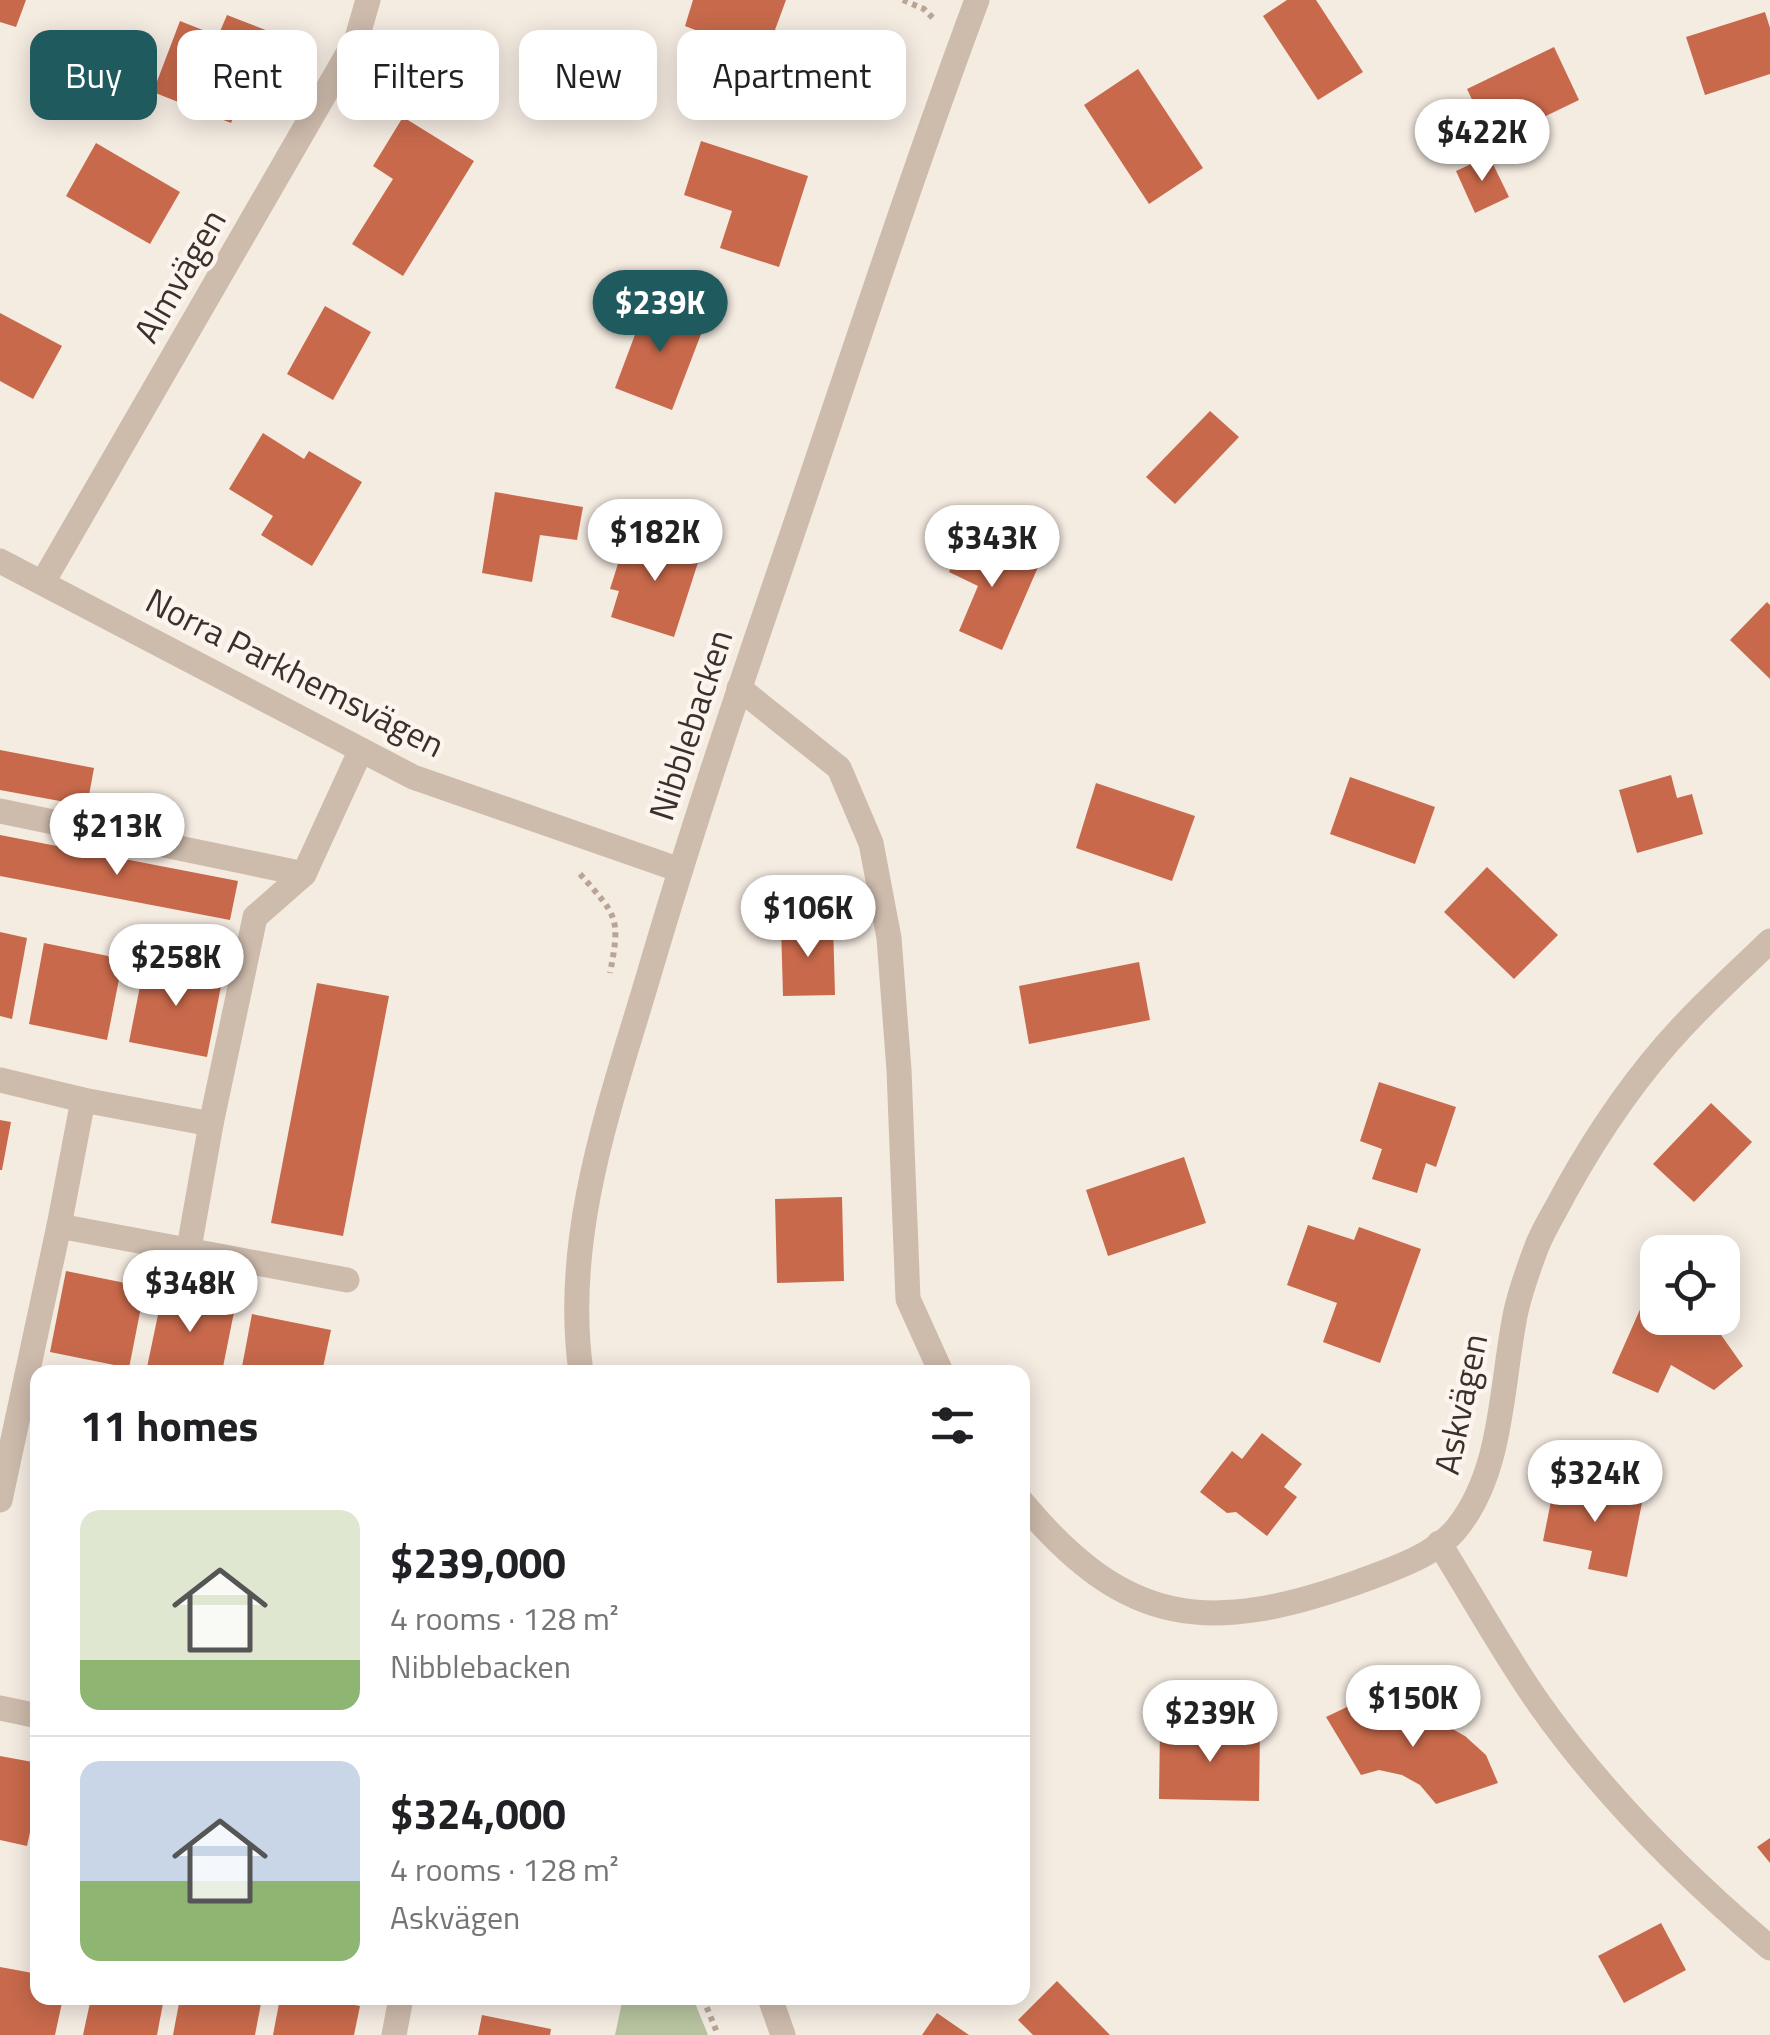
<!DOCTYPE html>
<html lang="en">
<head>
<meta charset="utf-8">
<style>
  body { margin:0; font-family:"Titillium Web",sans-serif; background:#f2f2f2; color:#202124; height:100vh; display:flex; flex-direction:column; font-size:38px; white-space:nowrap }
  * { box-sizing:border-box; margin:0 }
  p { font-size:32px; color:#757577 }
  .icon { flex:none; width:55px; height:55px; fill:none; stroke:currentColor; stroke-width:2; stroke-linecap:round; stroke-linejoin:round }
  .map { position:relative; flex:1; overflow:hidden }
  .details { position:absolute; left:30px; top:1365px; width:1000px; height:640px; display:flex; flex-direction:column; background:#fff; border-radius:20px; box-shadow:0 5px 25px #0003 }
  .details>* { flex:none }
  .hud { position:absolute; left:30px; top:30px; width:1000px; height:90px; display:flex; gap:20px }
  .controls { position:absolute; left:1640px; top:1235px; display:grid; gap:20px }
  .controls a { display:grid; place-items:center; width:100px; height:100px; border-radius:20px; background:#fff; box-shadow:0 5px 25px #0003; font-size:50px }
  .price { position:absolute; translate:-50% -85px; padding:0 22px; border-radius:35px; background:#fff; color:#222; font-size:32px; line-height:65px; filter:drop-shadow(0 2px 5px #0008) }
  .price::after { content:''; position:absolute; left:50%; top:60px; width:30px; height:22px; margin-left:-15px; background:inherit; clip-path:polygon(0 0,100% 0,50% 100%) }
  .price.selected { background:#1f5a5e; color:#fff }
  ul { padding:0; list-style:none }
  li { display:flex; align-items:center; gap:30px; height:250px; padding:0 50px }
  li+li { border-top:2px solid #e0e0e0 }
  li span { display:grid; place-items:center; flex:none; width:280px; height:200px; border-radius:20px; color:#555 }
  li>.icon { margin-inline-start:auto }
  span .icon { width:120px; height:120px; fill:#fffc; stroke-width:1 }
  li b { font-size:42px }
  h2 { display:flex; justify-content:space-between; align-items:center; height:120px; padding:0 50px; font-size:42px }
  .pill { padding:0 35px; border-radius:20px; background:#fff; box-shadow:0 5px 25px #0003; font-size:35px; line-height:90px }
  .pill.selected { background:#1f5a5e; color:#fff }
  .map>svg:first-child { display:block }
  .green { fill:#b8c4a0 }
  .building { fill:#c8694b }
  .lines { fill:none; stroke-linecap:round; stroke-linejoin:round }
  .path { stroke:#b9a596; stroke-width:6; stroke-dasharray:5 5; stroke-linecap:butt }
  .minor { stroke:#cdbbac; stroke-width:25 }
  .labels { text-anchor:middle; stroke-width:9; stroke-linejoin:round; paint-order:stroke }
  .street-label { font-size:35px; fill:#3b302b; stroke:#fbf5ee }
</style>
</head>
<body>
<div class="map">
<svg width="1770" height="2035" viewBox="0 0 1770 2035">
  <rect width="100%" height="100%" fill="#f4ebe1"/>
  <path class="green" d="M623,1998H693L708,2035H615Z"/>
  <g class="building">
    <path d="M0,0H26L16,27L0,22Z"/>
    <path d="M693,0H786L765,57L685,26Z"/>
    <path d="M1287,0H1316L1363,72L1318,100L1263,16Z"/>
    <path d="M1765,12L1770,28V74L1705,95L1686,37Z"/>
    <path d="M227,15L281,36L270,65L256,60L231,123L153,92L180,21L218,36Z"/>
    <path d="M1554,47L1579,100L1492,142L1467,89Z"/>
    <path d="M1138,69L1203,168L1149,204L1084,105Z"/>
    <path d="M403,117L474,161L403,276L352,244L393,179L373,166Z"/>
    <path d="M701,141L808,176L779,267L720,248L732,211L684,195Z"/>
    <path d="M96,143L180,192L150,244L66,196Z"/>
    <path d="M1489,156L1509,197L1475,213L1456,171Z"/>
    <path d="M648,300L706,321L672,410L615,388Z"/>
    <path d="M325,306L371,332L333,400L287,374Z"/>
    <path d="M0,313L62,346L33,399L0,381Z"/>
    <path d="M1210,411L1239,437L1175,504L1146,477Z"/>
    <path d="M263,433L304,459L309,451L362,482L312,566L261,535L273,516L229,489Z"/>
    <path d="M495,492L583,507L577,540L540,535L532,582L482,573Z"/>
    <path d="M647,532L702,550L674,637L611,617L619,591L610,589L623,548L640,554Z"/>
    <path d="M964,536L1038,567L1002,650L959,631L978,586L949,572Z"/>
    <path d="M1767,602L1770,605V679L1730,640Z"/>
    <path d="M0,750L94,768L87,806L0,790Z"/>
    <path d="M1671,775L1677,798L1692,794L1703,834L1637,853L1619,790Z"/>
    <path d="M1350,777L1435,807L1415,864L1330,834Z"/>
    <path d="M1096,783L1195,816L1172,881L1076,848Z"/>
    <path d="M0,835L238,881L230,920L0,876Z"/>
    <path d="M1487,867L1558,935L1514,979L1444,912Z"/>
    <path d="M833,923L835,995L783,996L781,925Z"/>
    <path d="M0,932L27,938L12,1019L0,1016Z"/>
    <path d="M44,943L123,959L107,1040L29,1024Z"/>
    <path d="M145,961L223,976L207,1057L129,1042Z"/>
    <path d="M1139,962L1150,1020L1029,1044L1019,986Z"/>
    <path d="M317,983L389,996L343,1236L271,1223Z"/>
    <path d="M1379,1082L1456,1107L1436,1167L1426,1163L1417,1193L1372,1179L1382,1149L1360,1141Z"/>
    <path d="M1711,1103L1752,1142L1694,1202L1653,1164Z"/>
    <path d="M0,1120L11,1122L2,1170H0Z"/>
    <path d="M1184,1157L1206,1223L1108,1256L1086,1190Z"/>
    <path d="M842,1197L844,1281L777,1283L775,1199Z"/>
    <path d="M1308,1225L1354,1240L1359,1227L1421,1249L1380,1363L1323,1342L1337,1303L1287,1285Z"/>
    <path d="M66,1271L145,1287L129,1368L50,1352Z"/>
    <path d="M163,1291L235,1307L222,1372H146Z"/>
    <path d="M1646,1296L1658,1301V1318H1699L1712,1322L1743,1366L1714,1390L1671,1365L1658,1393L1612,1373Z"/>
    <path d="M252,1314L331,1330L322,1372H241Z"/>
    <path d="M1262,1433L1302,1464L1284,1487L1297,1497L1267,1536L1236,1512L1227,1513L1200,1492L1232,1451L1242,1459Z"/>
    <path d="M1555,1481L1643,1498L1627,1577L1588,1569L1592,1551L1543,1541Z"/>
    <path d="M1349,1706L1386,1708L1429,1716L1465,1736L1486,1755L1498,1783L1436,1804L1420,1785L1402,1775L1379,1770L1361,1775L1326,1717Z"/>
    <path d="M1160,1729H1260L1259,1801L1159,1799Z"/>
    <path d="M0,1756L38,1763V1795L27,1846L0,1840Z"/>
    <path d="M1770,1838V1863L1757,1847Z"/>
    <path d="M1661,1923L1686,1970L1624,2003L1598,1956Z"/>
    <path d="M0,1967L38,1974V1998H63L55,2035H0Z"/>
    <path d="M1057,1981L1110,2035H1033L1018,2020Z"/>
    <path d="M91,1998H164L157,2035H83Z"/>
    <path d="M180,1998H262L255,2035H173Z"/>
    <path d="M280,1998H319L360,2006L354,2035H273Z"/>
    <path d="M937,2013L969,2035H922Z"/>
    <path d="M482,2015L551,2029L550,2035H478Z"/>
  </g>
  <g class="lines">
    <g class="path">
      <path d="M903,0L924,9L936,21"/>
      <path d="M580,874C617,916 621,917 610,973"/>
      <path d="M703,1998L718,2035"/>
    </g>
    <g class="minor">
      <path d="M0,561L413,777L680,870"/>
      <path d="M43,582L357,38L368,0"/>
      <path d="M739,688L839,768L871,843L889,938L899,1070L908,1299L941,1372"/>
      <path d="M0,811L304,874"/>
      <path d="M0,1080L83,1100L211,1124"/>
      <path d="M59,1226L83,1100"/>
      <path d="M189,1248L211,1124L255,917L304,874L360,752"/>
      <path d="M581,1372C562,1238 609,1108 647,981C685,851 728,721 772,593C840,395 904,196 977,0"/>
      <path d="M0,1500L59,1226L347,1280"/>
      <path d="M1022,1502C1126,1627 1209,1635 1358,1582C1390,1570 1435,1556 1457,1528C1504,1470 1501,1382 1516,1311C1521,1290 1529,1267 1537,1246C1544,1228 1556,1210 1565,1192C1597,1134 1637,1075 1683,1026C1711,996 1741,969 1770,941"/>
      <path d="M1439,1543C1473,1597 1504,1654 1540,1705C1605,1797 1685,1876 1770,1948"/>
      <path d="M0,1708L38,1716"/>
      <path d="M770,1998L783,2035"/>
      <path d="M394,2035L401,1998"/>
    </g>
  </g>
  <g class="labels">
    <g class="street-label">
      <text transform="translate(180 276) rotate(-60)" y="12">Almvägen</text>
      <text transform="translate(295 673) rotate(27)" y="12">Norra Parkhemsvägen</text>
      <text transform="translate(691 725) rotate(-72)" y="12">Nibblebacken</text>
      <text transform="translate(1461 1404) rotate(-78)" y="12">Askvägen</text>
    </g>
  </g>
</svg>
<div class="controls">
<a><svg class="icon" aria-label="locate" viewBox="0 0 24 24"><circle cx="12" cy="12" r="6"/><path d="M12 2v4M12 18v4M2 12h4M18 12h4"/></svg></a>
</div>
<b class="price" style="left:1482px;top:184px">$422K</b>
<b class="price selected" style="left:660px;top:355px">$239K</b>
<b class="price" style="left:655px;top:584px">$182K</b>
<b class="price" style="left:992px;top:590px">$343K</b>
<b class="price" style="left:117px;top:878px">$213K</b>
<b class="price" style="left:808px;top:960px">$106K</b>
<b class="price" style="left:176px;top:1009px">$258K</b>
<b class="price" style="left:190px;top:1335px">$348K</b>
<b class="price" style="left:1595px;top:1525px">$324K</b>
<b class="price" style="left:1413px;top:1750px">$150K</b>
<b class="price" style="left:1210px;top:1765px">$239K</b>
<div class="hud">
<a class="pill selected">Buy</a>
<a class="pill">Rent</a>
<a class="pill">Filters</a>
<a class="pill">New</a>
<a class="pill">Apartment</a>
</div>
<section class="details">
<h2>11 homes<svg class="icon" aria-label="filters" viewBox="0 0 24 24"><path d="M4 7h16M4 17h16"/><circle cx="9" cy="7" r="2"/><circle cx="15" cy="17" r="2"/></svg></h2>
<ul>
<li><span style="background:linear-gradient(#dfe7d0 75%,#8fb573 0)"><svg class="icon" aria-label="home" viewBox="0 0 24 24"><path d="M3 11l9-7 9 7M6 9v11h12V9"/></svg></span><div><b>$239,000</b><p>4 rooms · 128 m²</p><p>Nibblebacken</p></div></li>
<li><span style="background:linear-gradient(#c9d6e8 60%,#8fb573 0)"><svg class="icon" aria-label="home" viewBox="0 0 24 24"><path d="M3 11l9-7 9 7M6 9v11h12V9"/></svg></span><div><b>$324,000</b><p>4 rooms · 128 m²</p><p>Askvägen</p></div></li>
</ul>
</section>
</div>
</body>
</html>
